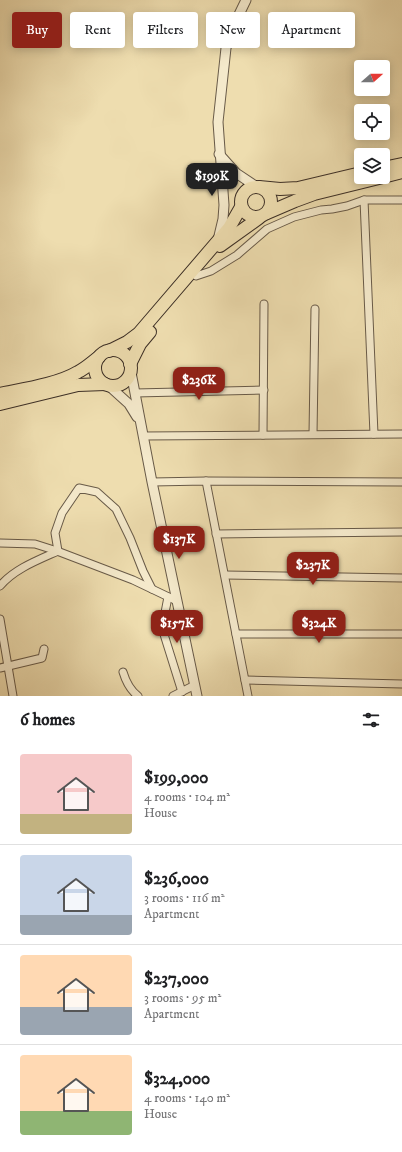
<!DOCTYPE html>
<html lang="en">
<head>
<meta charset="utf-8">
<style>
  body { margin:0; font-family:"IM FELL DW Pica",serif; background:#f6f6f6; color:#202124; height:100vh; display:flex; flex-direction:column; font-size:15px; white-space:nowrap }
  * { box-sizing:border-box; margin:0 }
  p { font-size:13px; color:#757577 }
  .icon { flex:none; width:22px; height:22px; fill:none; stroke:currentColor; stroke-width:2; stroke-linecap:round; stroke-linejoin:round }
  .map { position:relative; height:696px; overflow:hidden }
  .sheet { display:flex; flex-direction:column; background:#fff; flex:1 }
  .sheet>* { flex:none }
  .top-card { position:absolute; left:12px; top:12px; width:378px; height:36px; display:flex; gap:8px }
  .needle { width:26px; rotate:69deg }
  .buttons { position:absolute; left:354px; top:60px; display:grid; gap:8px }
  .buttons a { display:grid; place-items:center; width:36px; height:36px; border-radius:4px; background:#fff; box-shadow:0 2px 10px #0003; font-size:20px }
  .price { position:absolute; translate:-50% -34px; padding:0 9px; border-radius:8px; background:#8f2418; color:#fff; font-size:13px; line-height:26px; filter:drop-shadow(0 1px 2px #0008) }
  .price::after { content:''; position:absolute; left:50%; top:24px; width:12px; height:9px; margin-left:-6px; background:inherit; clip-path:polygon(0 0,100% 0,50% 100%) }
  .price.on { background:#222; color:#fff }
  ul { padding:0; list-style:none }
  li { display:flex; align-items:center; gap:12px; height:100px; padding:0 20px }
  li+li { border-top:1px solid #e0e0e0 }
  li span { display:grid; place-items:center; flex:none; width:112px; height:80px; border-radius:4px; color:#555 }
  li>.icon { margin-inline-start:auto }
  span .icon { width:48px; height:48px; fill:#fffc; stroke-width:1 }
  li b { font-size:17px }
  h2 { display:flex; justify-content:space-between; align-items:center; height:48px; padding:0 20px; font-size:17px }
  .pill { padding:0 14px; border-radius:4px; background:#fff; box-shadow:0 2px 10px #0003; font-size:14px; line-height:36px }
  .pill.on { background:#8f2418; color:#fff }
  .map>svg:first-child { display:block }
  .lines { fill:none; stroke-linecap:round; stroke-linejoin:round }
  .minor-casing { stroke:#685a48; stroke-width:9 }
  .tertiary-casing { stroke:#685a48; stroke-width:11 }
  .trunk-casing { stroke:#3c2f26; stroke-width:14 }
  .minor { stroke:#f4e9cb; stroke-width:7 }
  .tertiary { stroke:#f4e9cb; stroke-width:9 }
  .trunk { stroke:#eeddaf; stroke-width:12 }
</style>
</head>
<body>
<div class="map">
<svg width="402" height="696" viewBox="0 0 402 696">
  <rect width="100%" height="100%" fill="#eeddaf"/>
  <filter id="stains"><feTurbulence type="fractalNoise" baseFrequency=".005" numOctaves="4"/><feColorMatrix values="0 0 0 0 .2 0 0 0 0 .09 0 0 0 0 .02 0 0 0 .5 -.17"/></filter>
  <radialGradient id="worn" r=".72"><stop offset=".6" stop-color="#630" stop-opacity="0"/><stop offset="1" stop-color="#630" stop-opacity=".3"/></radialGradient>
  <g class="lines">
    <g class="minor-casing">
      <g id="minor">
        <path d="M364,200L374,434"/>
        <path d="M196,276L211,271L237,255L267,229L294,217L321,210L332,209L347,206L364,200H402"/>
        <path d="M135,393L264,390"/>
        <path d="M313,434L315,309"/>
        <path d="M263,435L264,304"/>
        <path d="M143,436L402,434"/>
        <path d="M206,481L248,696"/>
        <path d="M152,482L206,481L402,482"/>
        <path d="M216,534L402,532"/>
        <path d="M0,543L35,544L57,551L133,580L177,601"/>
        <path d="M225,575L402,578"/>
        <path d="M0,586C14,569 38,560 58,551L55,533L62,513L79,488L97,492L116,509L130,538L143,571L152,589"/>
        <path d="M168,597L162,628L182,692"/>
        <path d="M0,619L13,696"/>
        <path d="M236,634H402"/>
        <path d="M0,668L42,658L44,649"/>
        <path d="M123,672C126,682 130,690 138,696"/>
        <path d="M245,680L402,684"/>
        <path d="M173,696L195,685"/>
      </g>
    </g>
    <g class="tertiary-casing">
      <g id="tertiary">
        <path d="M219,154L236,173L257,187"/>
        <path d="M218,240L223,219L224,205L218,122L226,48L232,29L246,0"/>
        <path d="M130,367L152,482L197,696"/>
        <path d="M108,385L129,404L137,417"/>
      </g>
    </g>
    <g class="trunk-casing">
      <g id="trunk">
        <path d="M383,168L402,164"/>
        <path d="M383,177L402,172"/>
        <circle cx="256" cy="202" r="15"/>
        <path d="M259,187L280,189L298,188L361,173"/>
        <path d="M267,213L295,201L314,194L383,177"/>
        <path d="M220,246L259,218"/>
        <circle cx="113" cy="368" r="18"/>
        <path d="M109,351L127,342L139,333L229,228L241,207"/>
        <path d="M130,364L140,344L150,332"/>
        <path d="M0,394C24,389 58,384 78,372C86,368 92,362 99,357"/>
        <path d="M0,404L78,385L105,384"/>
      </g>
    </g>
    <use href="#minor" class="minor"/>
    <use href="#tertiary" class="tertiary"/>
    <use href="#trunk" class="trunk"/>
  </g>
  <rect width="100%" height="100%" filter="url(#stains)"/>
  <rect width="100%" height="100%" fill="url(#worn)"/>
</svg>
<div class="buttons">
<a><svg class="needle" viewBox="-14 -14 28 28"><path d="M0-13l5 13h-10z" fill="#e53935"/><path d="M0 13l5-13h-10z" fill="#757577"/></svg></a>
<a><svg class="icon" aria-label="locate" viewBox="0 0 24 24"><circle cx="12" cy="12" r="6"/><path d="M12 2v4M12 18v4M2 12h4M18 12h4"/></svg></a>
<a><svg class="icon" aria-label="layers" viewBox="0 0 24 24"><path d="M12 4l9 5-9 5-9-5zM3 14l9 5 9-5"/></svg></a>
</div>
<b class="price on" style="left:212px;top:197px">$199K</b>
<b class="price" style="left:199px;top:401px">$236K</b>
<b class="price" style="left:179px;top:560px">$137K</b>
<b class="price" style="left:313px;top:586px">$237K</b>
<b class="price" style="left:177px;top:644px">$157K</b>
<b class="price" style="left:319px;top:644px">$324K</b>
<div class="top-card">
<a class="pill on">Buy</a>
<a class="pill">Rent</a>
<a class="pill">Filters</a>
<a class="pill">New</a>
<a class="pill">Apartment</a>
</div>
</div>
<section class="sheet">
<h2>6 homes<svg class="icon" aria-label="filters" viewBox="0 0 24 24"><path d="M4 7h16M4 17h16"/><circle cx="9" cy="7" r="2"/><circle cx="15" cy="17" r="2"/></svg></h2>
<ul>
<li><span style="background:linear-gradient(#f6c9c9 75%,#c2b280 0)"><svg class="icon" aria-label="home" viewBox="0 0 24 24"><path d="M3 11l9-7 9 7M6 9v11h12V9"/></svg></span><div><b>$199,000</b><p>4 rooms · 104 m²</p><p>House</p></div></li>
<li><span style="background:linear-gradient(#c9d6e8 75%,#9aa5b1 0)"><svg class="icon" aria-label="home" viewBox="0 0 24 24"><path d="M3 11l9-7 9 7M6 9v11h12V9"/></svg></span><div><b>$236,000</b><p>3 rooms · 116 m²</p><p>Apartment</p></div></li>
<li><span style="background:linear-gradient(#ffd9b3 65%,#9aa5b1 0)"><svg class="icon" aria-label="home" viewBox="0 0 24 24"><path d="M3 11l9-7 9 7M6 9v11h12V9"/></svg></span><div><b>$237,000</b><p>3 rooms · 95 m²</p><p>Apartment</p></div></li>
<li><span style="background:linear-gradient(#ffd9b3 70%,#8fb573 0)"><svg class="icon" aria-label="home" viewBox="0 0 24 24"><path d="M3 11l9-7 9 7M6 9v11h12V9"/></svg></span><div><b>$324,000</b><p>4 rooms · 140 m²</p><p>House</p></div></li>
</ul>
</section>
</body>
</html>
